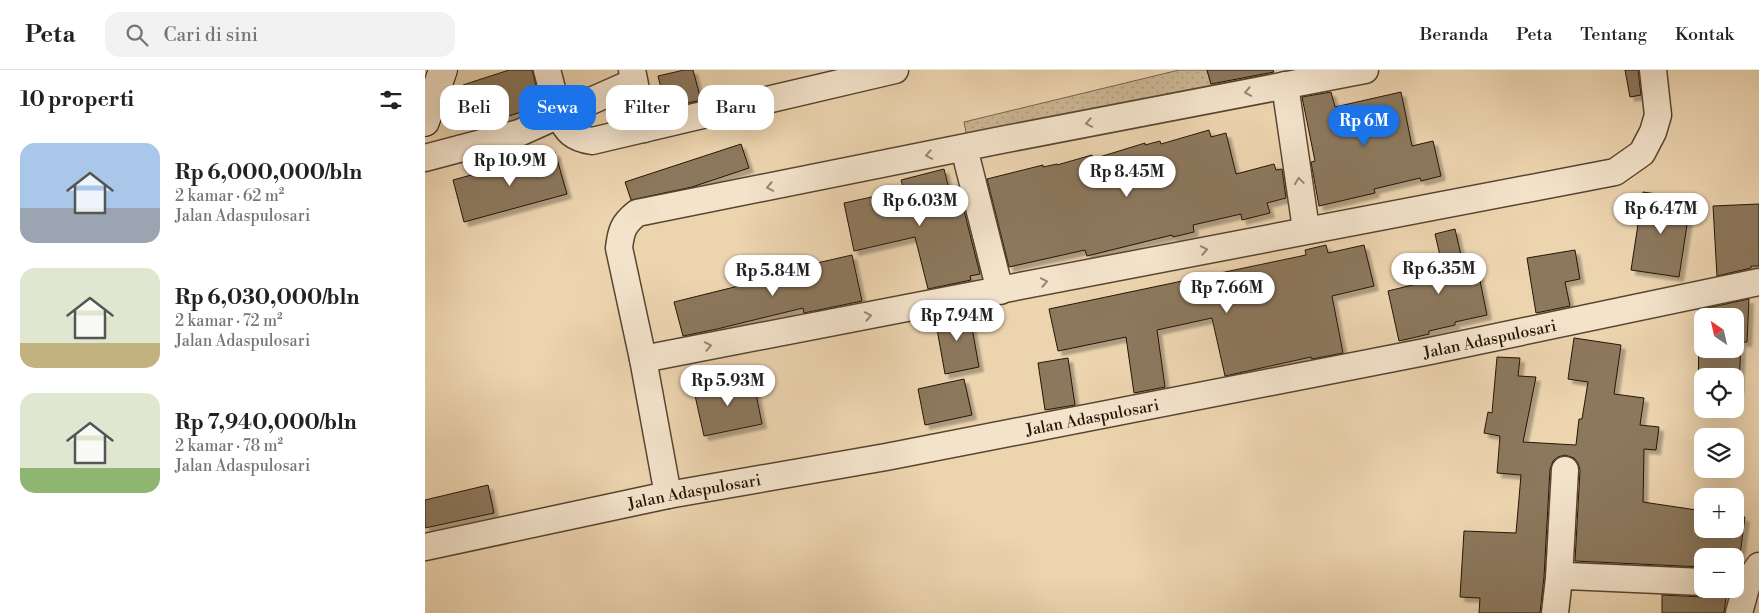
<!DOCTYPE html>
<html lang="id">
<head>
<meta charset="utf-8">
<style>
  body { margin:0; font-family:"Libre Bodoni",serif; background:#f2f2f2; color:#222; height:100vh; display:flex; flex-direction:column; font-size:19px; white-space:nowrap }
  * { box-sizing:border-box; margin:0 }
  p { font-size:16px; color:#767676 }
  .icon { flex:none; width:28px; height:28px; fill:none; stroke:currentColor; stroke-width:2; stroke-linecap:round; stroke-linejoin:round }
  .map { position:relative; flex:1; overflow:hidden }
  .panel { display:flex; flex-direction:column; background:#fff; width:425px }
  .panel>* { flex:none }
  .banner { position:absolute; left:15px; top:15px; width:475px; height:45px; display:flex; gap:10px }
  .needle { width:32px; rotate:326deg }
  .fabs { position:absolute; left:1269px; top:238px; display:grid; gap:10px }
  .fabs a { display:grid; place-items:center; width:50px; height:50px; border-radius:10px; background:#fff; box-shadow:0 5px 20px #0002; font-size:25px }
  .price { position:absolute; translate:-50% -42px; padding:0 11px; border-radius:18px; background:#fff; color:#222; font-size:16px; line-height:32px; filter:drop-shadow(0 1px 2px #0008) }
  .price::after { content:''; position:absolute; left:50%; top:30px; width:15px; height:11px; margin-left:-8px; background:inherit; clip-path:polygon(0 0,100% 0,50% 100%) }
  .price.selected { background:#1a73e8; color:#fff }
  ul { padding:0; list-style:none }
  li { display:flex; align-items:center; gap:15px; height:125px; padding:0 20px }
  li span { display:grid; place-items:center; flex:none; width:140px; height:100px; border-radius:15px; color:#555 }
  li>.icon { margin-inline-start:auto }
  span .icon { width:60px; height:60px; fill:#fffc; stroke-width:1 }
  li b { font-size:21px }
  h2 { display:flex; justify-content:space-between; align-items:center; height:60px; padding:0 20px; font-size:21px }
  .tag { padding:0 18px; border-radius:15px; background:#fff; box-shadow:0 5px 20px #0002; font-size:18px; line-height:45px }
  .tag.selected { background:#1a73e8; color:#fff }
  header { display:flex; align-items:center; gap:30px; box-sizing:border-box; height:70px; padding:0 25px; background:#fff; border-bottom:1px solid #e0e0e0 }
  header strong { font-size:24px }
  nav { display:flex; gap:28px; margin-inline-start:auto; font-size:18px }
  .search { width:350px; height:45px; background:#f2f2f2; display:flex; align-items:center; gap:12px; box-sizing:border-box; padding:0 18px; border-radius:15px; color:#767676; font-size:19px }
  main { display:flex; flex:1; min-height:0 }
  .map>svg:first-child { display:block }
  .park { fill:url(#park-dots); stroke:#78644c }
  .building { fill:#8c785d; stroke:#251505; fill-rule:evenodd; filter:url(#shadow) }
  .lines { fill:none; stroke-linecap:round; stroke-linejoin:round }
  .minor-casing { stroke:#574530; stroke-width:29 }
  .secondary-casing { stroke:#251505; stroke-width:30 }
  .minor { stroke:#f3e3cb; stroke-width:26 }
  .secondary { stroke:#f3e3cb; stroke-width:28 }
  .oneway { stroke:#968672 }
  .labels { text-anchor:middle; stroke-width:5; stroke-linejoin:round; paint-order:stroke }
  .street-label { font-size:16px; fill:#251505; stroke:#f3e3cb }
</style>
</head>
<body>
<header>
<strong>Peta</strong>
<div class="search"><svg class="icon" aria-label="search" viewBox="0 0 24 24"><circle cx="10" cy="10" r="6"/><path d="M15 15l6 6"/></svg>Cari di sini</div>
<nav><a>Beranda</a><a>Peta</a><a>Tentang</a><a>Kontak</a></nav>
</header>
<main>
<section class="panel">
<h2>10 properti<svg class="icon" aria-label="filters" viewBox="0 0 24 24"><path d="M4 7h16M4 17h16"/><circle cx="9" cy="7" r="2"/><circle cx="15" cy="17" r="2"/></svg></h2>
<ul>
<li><span style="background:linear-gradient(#a9c7e8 65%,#9aa5b1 0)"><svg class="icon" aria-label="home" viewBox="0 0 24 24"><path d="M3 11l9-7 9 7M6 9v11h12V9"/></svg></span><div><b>Rp 6,000,000/bln</b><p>2 kamar · 62 m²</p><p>Jalan Adaspulosari</p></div></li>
<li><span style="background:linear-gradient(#dfe7d0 75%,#c2b280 0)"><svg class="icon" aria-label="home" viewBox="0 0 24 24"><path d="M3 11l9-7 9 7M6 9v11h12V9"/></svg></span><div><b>Rp 6,030,000/bln</b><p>2 kamar · 72 m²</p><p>Jalan Adaspulosari</p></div></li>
<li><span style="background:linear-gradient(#dfe7d0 75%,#8fb573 0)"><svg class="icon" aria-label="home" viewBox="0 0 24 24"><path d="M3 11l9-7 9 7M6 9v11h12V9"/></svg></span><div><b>Rp 7,940,000/bln</b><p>2 kamar · 78 m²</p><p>Jalan Adaspulosari</p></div></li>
</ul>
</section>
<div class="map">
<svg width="1334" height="543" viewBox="0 0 1334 543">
  <defs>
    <pattern id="park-dots" width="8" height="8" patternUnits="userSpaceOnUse" patternTransform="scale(1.25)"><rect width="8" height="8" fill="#cab492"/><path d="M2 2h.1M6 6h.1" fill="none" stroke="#ad9a7c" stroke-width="1.8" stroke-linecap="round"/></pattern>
    <filter id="shadow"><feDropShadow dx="4.5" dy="4.5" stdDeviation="1" flood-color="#0004"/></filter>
  </defs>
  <rect width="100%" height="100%" fill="#ecd4af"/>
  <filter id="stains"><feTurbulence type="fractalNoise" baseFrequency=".004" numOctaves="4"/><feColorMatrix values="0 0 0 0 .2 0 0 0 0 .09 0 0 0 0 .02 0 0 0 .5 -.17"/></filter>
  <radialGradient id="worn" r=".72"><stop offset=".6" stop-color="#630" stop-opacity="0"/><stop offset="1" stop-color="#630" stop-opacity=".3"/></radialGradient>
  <path class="park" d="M754,0H782L788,22L543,72L539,52Z"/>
  <g class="building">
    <path d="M84,0H107L116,36L51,56L38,15Z"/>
    <path d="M259,0H268L276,30L241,38L233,6Z"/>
    <path d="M782,0H848L849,2L786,14Z"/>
    <path d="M1200,0H1213L1216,25L1205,27Z"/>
    <path d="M906,22L910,37L976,22L987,76L1008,71L1016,106L996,111L995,108L949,119L950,123L894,136L886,92L890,91L877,27Z"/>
    <path d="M784,60L786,67L801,63L811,104L849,94L851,100L857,99L861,128L842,133L845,143L817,150L816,144L768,155L769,162L748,167L747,165L662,186L660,180L584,197L562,109L618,95V97L632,94V95L667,85L668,89L720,73V75L735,71L736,74Z"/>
    <path d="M316,74L324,98L267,117L206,130L200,112Z"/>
    <path d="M130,82L142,124L39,152L28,110Z"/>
    <path d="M519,99L524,119L533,117L555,204L545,206L546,210L503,219L490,167L429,181L419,133L479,120L476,110Z"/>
    <path d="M1218,122L1266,129L1254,207L1206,200Z"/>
    <path d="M1334,134V196H1326V198L1292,206L1288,136Z"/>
    <path d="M1030,159L1039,198L1052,196L1062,245L1030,252V255L1004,261V264L974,271L963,221L1020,207L1010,164Z"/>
    <path d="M901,175L903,183L939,175L949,216L907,226L918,283L887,289L886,287L800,306L787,248L732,260L740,317L709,323L701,267L633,281L624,239L881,185L880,180Z"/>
    <path d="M1150,180L1155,209L1140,212L1145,236L1111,243L1102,188Z"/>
    <path d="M427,185L437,231L379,243L378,238L292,259L258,266L249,232L370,202V198Z"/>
    <path d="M1324,229L1322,272H1316L1314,319H1310V306H1278V318H1273L1274,271L1271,270L1273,240ZM1278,246H1310V279H1278Z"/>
    <path d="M544,241L554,297L520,304L510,248Z"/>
    <path d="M1149,268L1196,275L1189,324L1219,328L1215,355L1234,357L1231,380L1219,379L1218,432L1278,441V459H1310V446L1320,447L1313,500L1310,505V486H1278V497L1150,491L1155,400L1153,393L1149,388L1140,385L1133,387L1128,391L1125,399L1119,507L1115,543H1054L1055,528L1035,527L1039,461L1091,463L1096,405L1072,403L1075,366L1059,363L1063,342L1067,343L1072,287L1095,288L1093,306L1111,307L1098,372L1151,375L1154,349H1157L1163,312L1143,309Z"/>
    <path d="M643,288L650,335L620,340L613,293Z"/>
    <path d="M328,308L337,354L279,366L269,321Z"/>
    <path d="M539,309L547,345L500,355L493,319Z"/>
    <path d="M63,415L69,443L0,458V430Z"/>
    <path d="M1291,519H1302L1299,543H1237V525L1278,527L1285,525Z"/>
  </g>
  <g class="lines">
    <g class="minor-casing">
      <g id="minor">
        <path d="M207,0L219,59"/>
        <path d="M209,12L134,45C142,62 148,68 167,71L470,0"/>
        <path d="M860,15L881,159"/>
        <path d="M539,78L575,221"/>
        <path d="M0,88L94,63L134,45L122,0"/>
        <path d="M218,289C542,227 866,162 1190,102L1217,83L1228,62L1233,45L1228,0"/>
        <path d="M243,425L218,289L194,178C196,161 198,154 212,143L576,70L940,0"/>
        <path id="s1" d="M0,477L243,425L461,387L1005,281L1334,212"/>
        <path d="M1134,508L1140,400"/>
        <path d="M1130,543L1134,508L1142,506L1278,512"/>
        <path d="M1314,543L1322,514L1334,496"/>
      </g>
    </g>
    <g class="secondary-casing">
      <path id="secondary" d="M0,52L18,0"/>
    </g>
    <use href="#minor" class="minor"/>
    <use href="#secondary" class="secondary"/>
  </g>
  <defs><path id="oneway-chevron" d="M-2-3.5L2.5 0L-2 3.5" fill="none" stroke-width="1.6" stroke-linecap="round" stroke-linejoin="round" transform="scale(1.25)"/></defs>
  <g class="oneway">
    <use href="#oneway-chevron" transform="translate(823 22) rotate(169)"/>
    <use href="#oneway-chevron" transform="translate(664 53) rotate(169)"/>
    <use href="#oneway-chevron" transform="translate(504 85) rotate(169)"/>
    <use href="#oneway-chevron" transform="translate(874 111) rotate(-98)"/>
    <use href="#oneway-chevron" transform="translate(345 117) rotate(169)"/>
    <use href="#oneway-chevron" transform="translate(779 180) rotate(-11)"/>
    <use href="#oneway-chevron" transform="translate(619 212) rotate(-11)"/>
    <use href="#oneway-chevron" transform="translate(443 246) rotate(-11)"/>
    <use href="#oneway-chevron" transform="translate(283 276) rotate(-11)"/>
  </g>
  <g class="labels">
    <g class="street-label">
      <text dy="6" stroke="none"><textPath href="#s1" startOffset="1085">Jalan Adaspulosari</textPath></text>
      <text dy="6" stroke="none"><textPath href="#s1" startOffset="680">Jalan Adaspulosari</textPath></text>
      <text dy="6" stroke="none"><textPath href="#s1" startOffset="275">Jalan Adaspulosari</textPath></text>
    </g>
  </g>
  <rect width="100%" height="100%" filter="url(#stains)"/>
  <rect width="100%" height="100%" fill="url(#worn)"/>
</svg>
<div class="fabs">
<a><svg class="needle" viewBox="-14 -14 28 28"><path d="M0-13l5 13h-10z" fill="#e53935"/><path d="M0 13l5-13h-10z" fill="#767676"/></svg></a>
<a><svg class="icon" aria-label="locate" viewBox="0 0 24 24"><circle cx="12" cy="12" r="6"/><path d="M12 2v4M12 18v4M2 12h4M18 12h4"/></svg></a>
<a><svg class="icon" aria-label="layers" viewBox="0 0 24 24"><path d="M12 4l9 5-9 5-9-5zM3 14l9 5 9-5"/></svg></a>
<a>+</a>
<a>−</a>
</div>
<b class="price selected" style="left:939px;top:77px">Rp 6M</b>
<b class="price" style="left:85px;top:117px">Rp 10.9M</b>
<b class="price" style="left:702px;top:128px">Rp 8.45M</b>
<b class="price" style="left:495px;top:157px">Rp 6.03M</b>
<b class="price" style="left:1236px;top:165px">Rp 6.47M</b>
<b class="price" style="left:1014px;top:225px">Rp 6.35M</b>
<b class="price" style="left:348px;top:227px">Rp 5.84M</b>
<b class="price" style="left:802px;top:244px">Rp 7.66M</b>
<b class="price" style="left:532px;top:272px">Rp 7.94M</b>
<b class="price" style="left:303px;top:337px">Rp 5.93M</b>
<div class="banner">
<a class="tag">Beli</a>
<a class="tag selected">Sewa</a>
<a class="tag">Filter</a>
<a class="tag">Baru</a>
</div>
</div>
</main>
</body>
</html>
